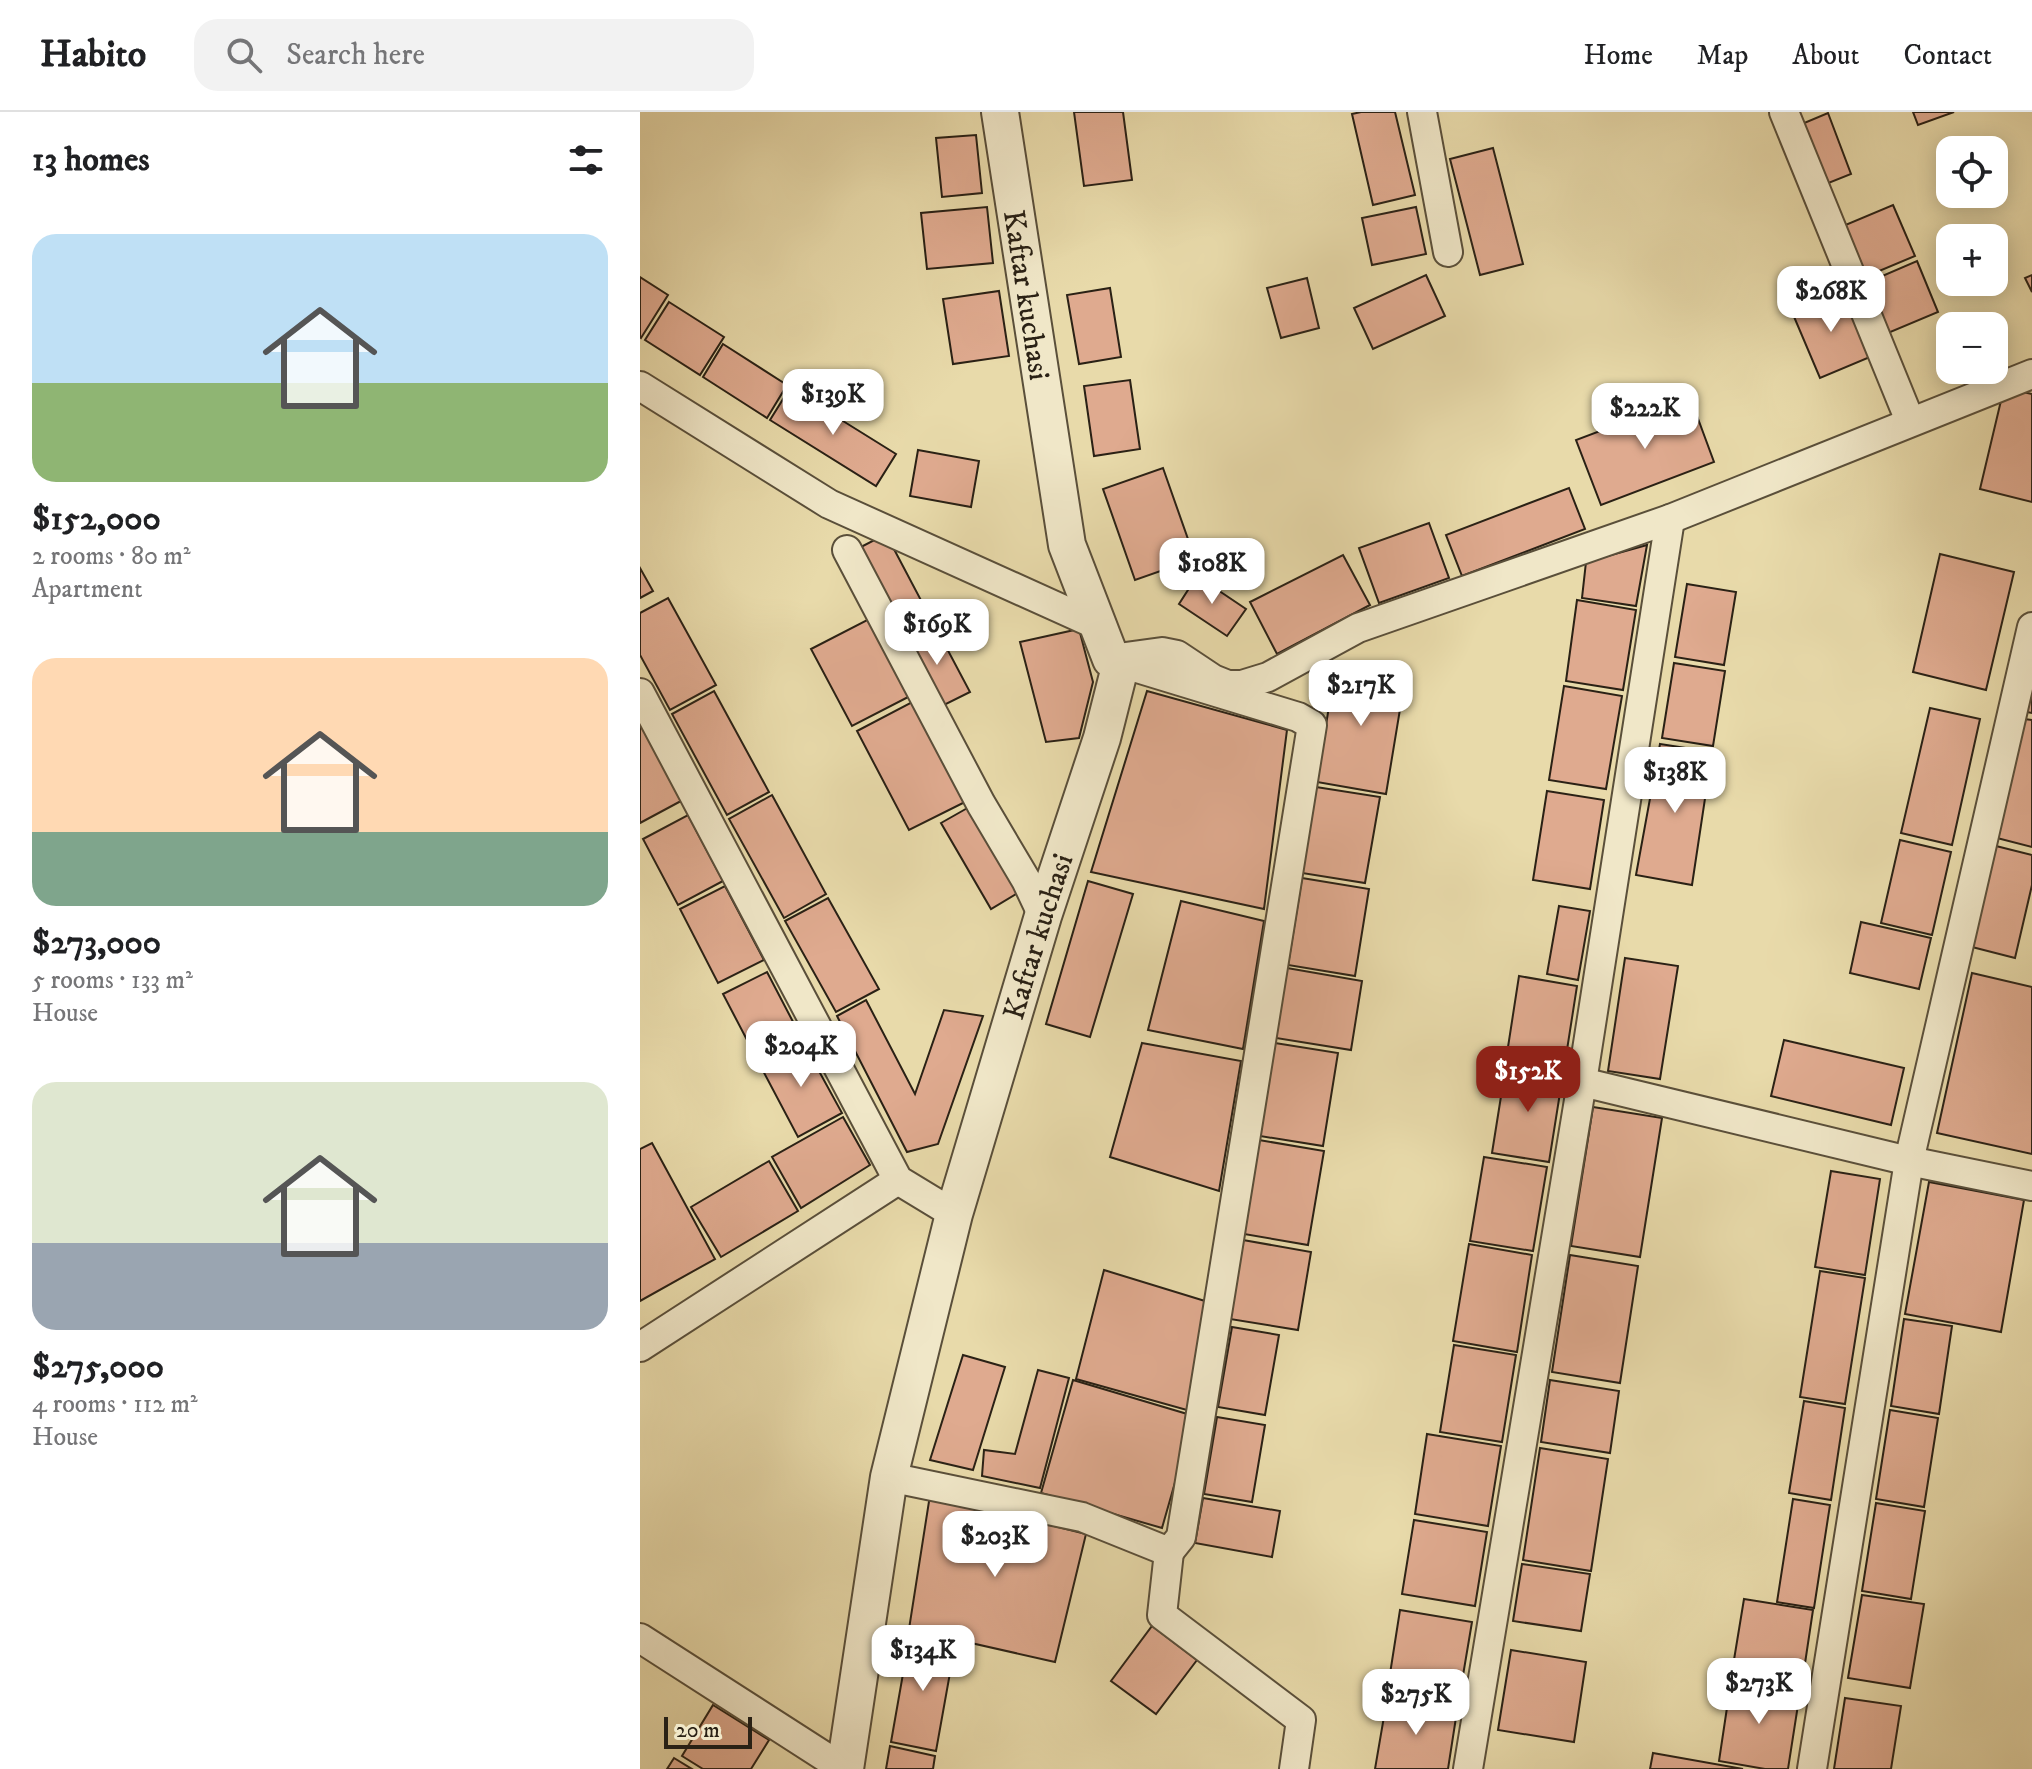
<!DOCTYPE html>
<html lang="en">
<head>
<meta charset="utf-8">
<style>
  body { margin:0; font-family:"IM FELL DW Pica",serif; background:#f2f2f2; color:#202124; height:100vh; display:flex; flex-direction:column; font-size:30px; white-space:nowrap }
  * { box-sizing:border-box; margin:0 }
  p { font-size:26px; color:#757577 }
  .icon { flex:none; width:44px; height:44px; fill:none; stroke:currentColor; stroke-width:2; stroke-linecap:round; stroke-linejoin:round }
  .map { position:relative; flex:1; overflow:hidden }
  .panel { display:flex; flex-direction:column; background:#fff; width:640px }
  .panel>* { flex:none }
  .tools { position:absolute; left:1296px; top:24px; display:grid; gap:16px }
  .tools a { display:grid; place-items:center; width:72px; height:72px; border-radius:16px; background:#fff; box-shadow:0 4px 20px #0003; font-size:40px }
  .scale { position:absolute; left:24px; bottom:20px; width:88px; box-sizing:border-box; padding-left:8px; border:4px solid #2a2115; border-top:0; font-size:22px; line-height:28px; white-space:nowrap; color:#2a2115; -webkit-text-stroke:6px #f0e7c8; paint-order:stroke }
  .price { position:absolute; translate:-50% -68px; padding:0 18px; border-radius:16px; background:#fff; color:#222; font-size:26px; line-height:52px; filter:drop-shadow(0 2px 4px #0008) }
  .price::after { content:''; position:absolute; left:50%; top:48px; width:24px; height:18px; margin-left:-12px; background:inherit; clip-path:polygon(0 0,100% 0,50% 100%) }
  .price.on { background:#8f2418; color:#fff }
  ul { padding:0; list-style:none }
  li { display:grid; align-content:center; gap:16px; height:424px; padding:0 32px }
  li span { display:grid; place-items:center; height:248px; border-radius:24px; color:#555 }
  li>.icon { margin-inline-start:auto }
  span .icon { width:144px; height:144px; fill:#fffc; stroke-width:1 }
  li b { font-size:34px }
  h2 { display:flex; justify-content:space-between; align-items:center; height:96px; padding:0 32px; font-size:34px }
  header { display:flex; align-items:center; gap:48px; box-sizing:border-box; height:112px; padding:0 40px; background:#fff; border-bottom:2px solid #e0e0e0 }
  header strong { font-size:38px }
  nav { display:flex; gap:44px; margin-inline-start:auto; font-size:28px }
  .search { width:560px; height:72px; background:#f2f2f2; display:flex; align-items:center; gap:20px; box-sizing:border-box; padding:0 28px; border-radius:24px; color:#757577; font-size:30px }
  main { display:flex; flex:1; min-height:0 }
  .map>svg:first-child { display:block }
  .building { fill:#dfaa8f; stroke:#2a2115; stroke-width:2 }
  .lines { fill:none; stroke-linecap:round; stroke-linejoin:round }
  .minor-casing { stroke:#5a4f3a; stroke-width:32 }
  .tertiary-casing { stroke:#5a4f3a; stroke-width:40 }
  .minor { stroke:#f0e7c8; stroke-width:28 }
  .tertiary { stroke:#f0e7c8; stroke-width:36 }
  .labels { text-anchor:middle; stroke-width:8; stroke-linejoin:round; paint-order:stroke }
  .street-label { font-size:30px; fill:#2a2115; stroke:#f0e7c8 }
</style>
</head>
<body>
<header>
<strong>Habito</strong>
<div class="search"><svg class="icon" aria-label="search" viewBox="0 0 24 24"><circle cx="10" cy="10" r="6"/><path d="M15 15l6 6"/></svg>Search here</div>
<nav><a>Home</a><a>Map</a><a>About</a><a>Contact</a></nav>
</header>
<main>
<section class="panel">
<h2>13 homes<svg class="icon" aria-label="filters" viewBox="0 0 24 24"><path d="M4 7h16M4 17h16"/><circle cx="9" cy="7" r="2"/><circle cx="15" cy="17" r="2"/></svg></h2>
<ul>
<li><span style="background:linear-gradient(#bfe0f5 60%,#8fb573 0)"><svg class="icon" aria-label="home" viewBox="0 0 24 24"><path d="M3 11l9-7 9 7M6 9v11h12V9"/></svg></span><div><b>$152,000</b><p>2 rooms · 80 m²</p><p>Apartment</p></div></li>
<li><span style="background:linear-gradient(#ffd9b3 70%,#7fa58c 0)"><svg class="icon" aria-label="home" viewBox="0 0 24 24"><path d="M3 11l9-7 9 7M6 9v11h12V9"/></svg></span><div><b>$273,000</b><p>5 rooms · 133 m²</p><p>House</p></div></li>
<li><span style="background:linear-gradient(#dfe7d0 65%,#9aa5b1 0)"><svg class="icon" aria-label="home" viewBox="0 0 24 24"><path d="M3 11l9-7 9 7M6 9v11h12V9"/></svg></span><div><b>$275,000</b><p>4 rooms · 112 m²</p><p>House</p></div></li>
</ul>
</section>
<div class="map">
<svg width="1392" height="1657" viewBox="0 0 1392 1657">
  <rect width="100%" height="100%" fill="#e8daaa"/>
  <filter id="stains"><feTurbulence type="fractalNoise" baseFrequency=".0025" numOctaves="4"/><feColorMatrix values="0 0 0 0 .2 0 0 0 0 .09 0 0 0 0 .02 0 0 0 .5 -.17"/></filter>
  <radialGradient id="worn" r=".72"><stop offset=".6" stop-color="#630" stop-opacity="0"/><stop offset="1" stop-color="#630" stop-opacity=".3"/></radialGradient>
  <g class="building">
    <path d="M434,0H483L492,68L444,74Z"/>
    <path d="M721,0H755L775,83L733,93L712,2Z"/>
    <path d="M1273,0H1314L1278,13Z"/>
    <path d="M1188,1L1211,62L1181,74L1157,14Z"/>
    <path d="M336,23L342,81L302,85L296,26Z"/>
    <path d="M853,36L883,152L840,163L810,47Z"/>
    <path d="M1253,93L1275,144L1225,165L1203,114Z"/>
    <path d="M347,95L353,151L287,157L281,101Z"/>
    <path d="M776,95L786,142L732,153L722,106Z"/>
    <path d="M1277,149L1298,200L1248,221L1226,171Z"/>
    <path d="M786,163L805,204L733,237L714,196Z"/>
    <path d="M1392,163V180L1385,166Z"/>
    <path d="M0,165L28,183L1,226L0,225Z"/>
    <path d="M667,166L679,216L641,226L627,176Z"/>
    <path d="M470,176L481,245L439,252L427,183Z"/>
    <path d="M359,179L369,244L313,252L303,187Z"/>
    <path d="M1202,179L1230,245L1180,266L1152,200Z"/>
    <path d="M29,190L84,225L60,263L5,228Z"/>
    <path d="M83,232L147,273L127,306L63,265Z"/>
    <path d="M490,268L500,337L454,344L444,274Z"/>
    <path d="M150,276L256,342L236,374L130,308Z"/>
    <path d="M1364,276L1392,282V390L1340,377Z"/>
    <path d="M1050,285L1074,350L961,393L936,328Z"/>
    <path d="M278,338L339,349L331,395L270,384Z"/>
    <path d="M523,356L555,447L495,468L463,377Z"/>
    <path d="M929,376L945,417L822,464L806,423Z"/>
    <path d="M789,411L809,466L739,491L719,436Z"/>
    <path d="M246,422L293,511L263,527L217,437Z"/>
    <path d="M1007,433L996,494L942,486L946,450Z"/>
    <path d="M1300,442L1374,460L1346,578L1273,560Z"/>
    <path d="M703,443L730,493L637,542L610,490Z"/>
    <path d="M0,456L13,479L0,486Z"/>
    <path d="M557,464L606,497L587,524L539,492Z"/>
    <path d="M1047,472L1096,480L1084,553L1035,545Z"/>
    <path d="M28,486L76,573L30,598L0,543V501Z"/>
    <path d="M937,488L996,498L983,578L926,569Z"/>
    <path d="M233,505L274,582L212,614L171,537Z"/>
    <path d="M295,514L330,580L300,595L265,530Z"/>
    <path d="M439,517L453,570L439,626L406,630L380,530Z"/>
    <path d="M696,550L766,561L746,682L677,670Z"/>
    <path d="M1034,551L1085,559L1073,634L1022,626Z"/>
    <path d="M924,574L982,584L966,677L909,668Z"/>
    <path d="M1392,577V601L1387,600Z"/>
    <path d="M74,579L129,680L87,703L32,602Z"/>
    <path d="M507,579L647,618L624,797L451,760Z"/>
    <path d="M276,588L329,688L269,718L217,619Z"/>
    <path d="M1290,596L1340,607L1312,733L1261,721Z"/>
    <path d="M1384,607L1392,608V735L1357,726Z"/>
    <path d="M0,611L41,689L0,711Z"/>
    <path d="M1020,632L1072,640L1052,773L996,763Z"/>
    <path d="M676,675L740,685L725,771L662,761Z"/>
    <path d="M907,679L964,688L950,777L893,768Z"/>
    <path d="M132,683L186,782L144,806L89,707Z"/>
    <path d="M331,694L381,779L351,797L301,711Z"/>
    <path d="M48,703L83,769L38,793L3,727Z"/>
    <path d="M1260,728L1311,740L1292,823L1241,811Z"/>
    <path d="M1356,734L1392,743V773L1375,846L1332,835Z"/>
    <path d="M662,766L729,777L715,864L648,853Z"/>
    <path d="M448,769L493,782L450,925L406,912Z"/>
    <path d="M85,774L124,848L78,871L40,797Z"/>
    <path d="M188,786L239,877L196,900L145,809Z"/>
    <path d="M541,789L624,809L603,937L508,918Z"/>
    <path d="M919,794L950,799L938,868L907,862Z"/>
    <path d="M1221,810L1291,826L1279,877L1210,861Z"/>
    <path d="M985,846L1038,854L1020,967L968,959Z"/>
    <path d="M647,856L722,869L711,938L636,926Z"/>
    <path d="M127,860L162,927L118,949L83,882Z"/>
    <path d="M1332,861L1392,875V1042L1297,1021Z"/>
    <path d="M879,864L937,874L924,957L866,948Z"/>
    <path d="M226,888L275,982L304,898L343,904L298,1032L267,1040L197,904Z"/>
    <path d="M1144,928L1264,956L1251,1013L1131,984Z"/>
    <path d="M163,930L202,1001L158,1025L120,953Z"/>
    <path d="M502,931L601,949L579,1079L470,1045Z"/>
    <path d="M635,931L698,941L683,1034L620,1024Z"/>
    <path d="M866,953L923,962L909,1050L852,1041Z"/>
    <path d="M953,995L1022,1006L1000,1145L931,1134Z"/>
    <path d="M203,1005L230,1053L161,1096L132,1045Z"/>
    <path d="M619,1028L684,1039L668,1133L604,1122Z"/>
    <path d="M12,1031L75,1147L0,1189V1037Z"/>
    <path d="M844,1045L907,1055L893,1139L830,1129Z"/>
    <path d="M129,1049L158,1099L81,1145L51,1095Z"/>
    <path d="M1191,1059L1240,1067L1225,1163L1175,1155Z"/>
    <path d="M1289,1070L1384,1088L1361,1220L1265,1202Z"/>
    <path d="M603,1128L671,1140L658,1218L590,1207Z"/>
    <path d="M829,1132L892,1143L877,1240L813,1229Z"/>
    <path d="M930,1143L998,1154L980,1271L912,1260Z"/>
    <path d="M464,1158L565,1189L554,1300L436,1267Z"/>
    <path d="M1180,1159L1225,1166L1205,1292L1160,1285Z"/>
    <path d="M1264,1207L1312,1214L1299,1302L1251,1294Z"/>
    <path d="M592,1215L639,1223L625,1303L578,1295Z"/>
    <path d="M814,1233L876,1243L862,1330L800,1320Z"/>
    <path d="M323,1243L365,1255L333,1358L290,1348Z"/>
    <path d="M398,1258L429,1266L400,1376L342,1364L344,1338L375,1342Z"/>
    <path d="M433,1268L554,1304L522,1416L401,1381Z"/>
    <path d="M910,1268L979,1279L970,1341L901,1330Z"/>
    <path d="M1164,1289L1205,1296L1191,1388L1149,1381Z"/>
    <path d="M1250,1298L1298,1306L1284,1395L1236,1387Z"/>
    <path d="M577,1305L625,1313L612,1390L564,1382Z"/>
    <path d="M787,1322L861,1334L848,1414L775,1402Z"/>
    <path d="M900,1336L968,1347L951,1459L883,1448Z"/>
    <path d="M290,1383L446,1422L415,1550L269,1517Z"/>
    <path d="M563,1386L640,1399L632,1445L555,1431Z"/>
    <path d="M1153,1387L1190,1393L1174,1496L1137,1490Z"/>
    <path d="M1236,1391L1285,1399L1271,1487L1222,1479Z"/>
    <path d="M774,1408L847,1420L835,1494L762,1482Z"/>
    <path d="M882,1452L950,1462L941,1519L873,1509Z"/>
    <path d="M1222,1483L1284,1492L1270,1576L1208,1566Z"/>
    <path d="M1104,1487L1173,1498L1161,1578L1091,1566Z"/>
    <path d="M760,1498L832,1510L818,1593L747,1581Z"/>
    <path d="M512,1514L557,1548L516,1602L471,1569Z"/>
    <path d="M270,1522L315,1533L296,1639L251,1630Z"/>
    <path d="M871,1538L946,1550L934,1630L858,1618Z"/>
    <path d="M1091,1569L1160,1580L1148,1657H1125L1079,1649Z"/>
    <path d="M1205,1586L1261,1594L1251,1657H1194Z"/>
    <path d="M747,1587L817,1599L808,1657H735Z"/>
    <path d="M73,1593L129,1628L111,1657H63L42,1644Z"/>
    <path d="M250,1634L295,1644L293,1657H246Z"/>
    <path d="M1013,1641L1103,1657H1010Z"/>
    <path d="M34,1646L52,1657H27Z"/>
  </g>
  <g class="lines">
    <g class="minor-casing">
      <g id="minor">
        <path d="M782,0L808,140"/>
        <path d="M1144,0L1270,309"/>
        <path d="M0,274L189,392L457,513"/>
        <path d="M207,438L341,692L386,768L403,804"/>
        <path d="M478,546L522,540L537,543L573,567L588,573H602L628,565L718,516L1030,407L1392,262"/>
        <path d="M0,581L258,1068L314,1102"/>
        <path d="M942,970L1269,1049L1392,1074"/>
        <path d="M0,1235L258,1068"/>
        <path d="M249,1365L442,1405L529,1440L541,1425L672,613L658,605L481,551"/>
        <path d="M529,1440L522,1503L661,1608L654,1657"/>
        <path d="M0,1526L204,1657"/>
        <path d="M828,1657L942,970L1030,407"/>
        <path d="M1172,1657L1269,1049L1392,515"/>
      </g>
    </g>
    <g class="tertiary-casing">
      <g id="tertiary">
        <path id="s1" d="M205,1657L249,1365L314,1102L403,804L462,626L481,551L471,547L427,433L360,0"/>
      </g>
    </g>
    <use href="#minor" class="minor"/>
    <use href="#tertiary" class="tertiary"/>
  </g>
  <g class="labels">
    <g class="street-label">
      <text transform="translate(387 183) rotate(81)" y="10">Kaftar kuchasi</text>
      <text dy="10" stroke="none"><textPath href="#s1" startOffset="856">Kaftar kuchasi</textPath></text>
    </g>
  </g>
  <rect width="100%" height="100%" filter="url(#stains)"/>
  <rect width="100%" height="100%" fill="url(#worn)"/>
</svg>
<div class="tools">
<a><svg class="icon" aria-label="locate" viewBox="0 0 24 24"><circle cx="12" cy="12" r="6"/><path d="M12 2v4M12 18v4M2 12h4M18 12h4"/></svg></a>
<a>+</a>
<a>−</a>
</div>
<div class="scale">20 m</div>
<b class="price" style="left:1191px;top:222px">$268K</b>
<b class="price" style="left:193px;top:325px">$139K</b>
<b class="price" style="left:1005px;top:339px">$222K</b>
<b class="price" style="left:572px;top:494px">$108K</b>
<b class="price" style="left:297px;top:555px">$169K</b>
<b class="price" style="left:721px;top:616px">$217K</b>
<b class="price" style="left:1035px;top:703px">$138K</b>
<b class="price" style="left:161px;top:977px">$204K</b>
<b class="price on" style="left:888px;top:1002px">$152K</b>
<b class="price" style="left:355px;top:1467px">$203K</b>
<b class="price" style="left:283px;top:1581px">$134K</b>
<b class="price" style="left:1119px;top:1614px">$273K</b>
<b class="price" style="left:776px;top:1625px">$275K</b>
</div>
</main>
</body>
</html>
